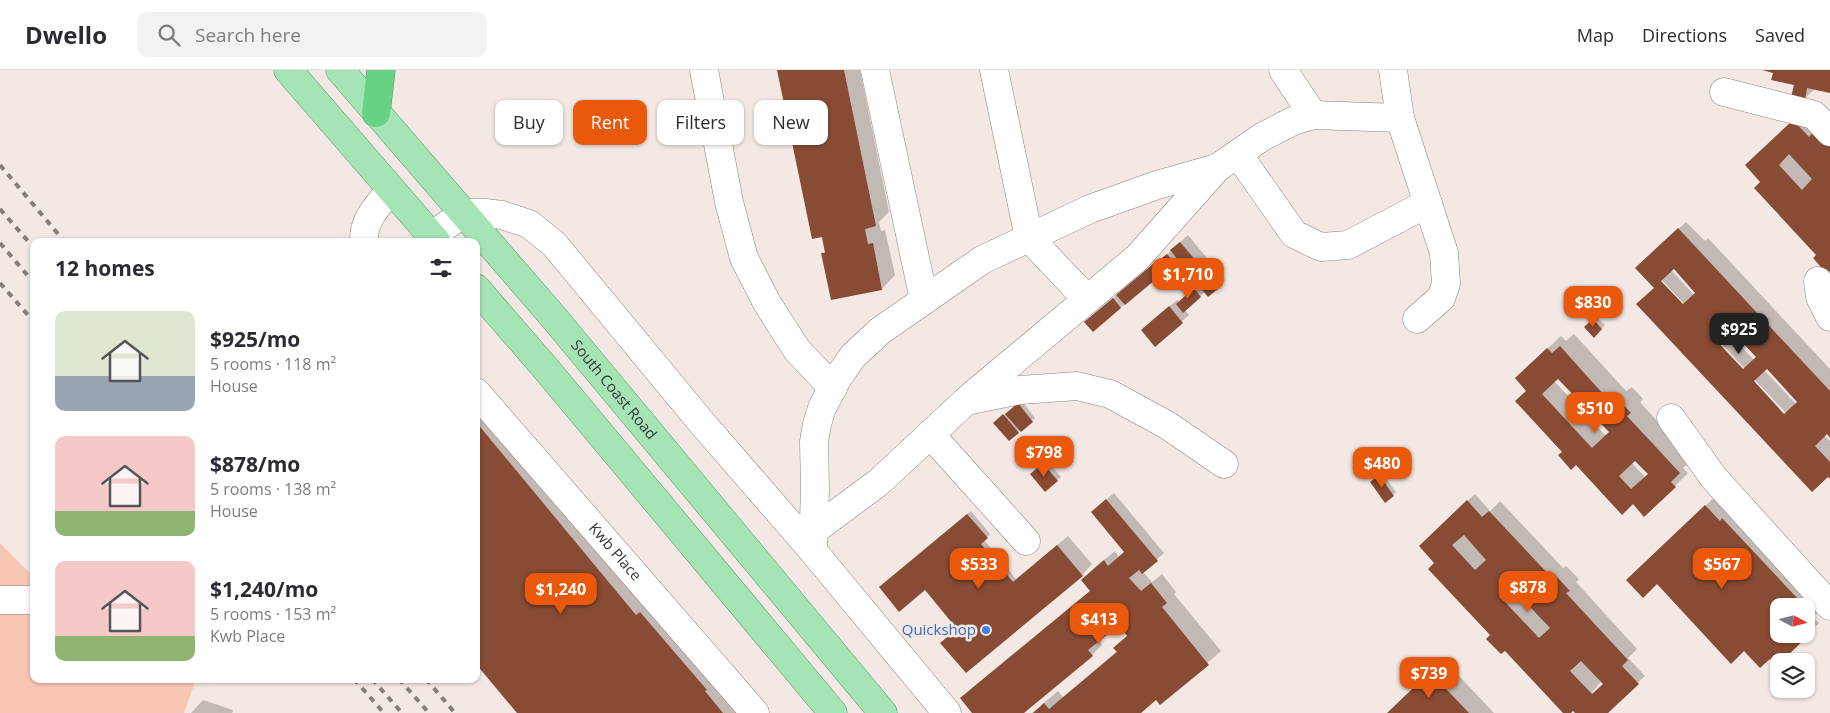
<!DOCTYPE html>
<html lang="en">
<head>
<meta charset="utf-8">
<style>
  body { margin:0; font-family:"Open Sans",sans-serif; background:#f2f2f3; color:#2b2b33; height:100vh; display:flex; flex-direction:column; font-size:19px; white-space:nowrap }
  * { box-sizing:border-box; margin:0 }
  p { font-size:16px; color:#7c7c81 }
  .icon { flex:none; width:28px; height:28px; fill:none; stroke:currentColor; stroke-width:2; stroke-linecap:round; stroke-linejoin:round }
  .map { position:relative; flex:1; overflow:hidden }
  .drawer { position:absolute; left:30px; top:168px; width:450px; height:445px; display:flex; flex-direction:column; background:#fff; border-radius:10px; box-shadow:0 1px 4px #0004 }
  .drawer>* { flex:none }
  .top-card { position:absolute; left:495px; top:30px; width:475px; height:45px; display:flex; gap:10px }
  .needle { width:32px; rotate:97deg }
  .tools { position:absolute; left:1770px; top:528px; display:grid; gap:10px }
  .tools a { display:grid; place-items:center; width:45px; height:45px; border-radius:10px; background:#fff; box-shadow:0 1px 4px #0004; font-size:25px }
  .price { position:absolute; translate:-50% -42px; padding:0 11px; border-radius:10px; background:#ea580c; color:#fff; font-size:16px; line-height:32px; filter:drop-shadow(0 1px 2px #0008) }
  .price::after { content:''; position:absolute; left:50%; top:30px; width:15px; height:11px; margin-left:-8px; background:inherit; clip-path:polygon(0 0,100% 0,50% 100%) }
  .price.active { background:#222; color:#fff }
  ul { padding:0; list-style:none }
  li { display:flex; align-items:center; gap:15px; height:125px; padding:0 25px }
  li span { display:grid; place-items:center; flex:none; width:140px; height:100px; border-radius:10px; color:#555 }
  li>.icon { margin-inline-start:auto }
  span .icon { width:60px; height:60px; fill:#fffc; stroke-width:1 }
  li b { font-size:21px }
  h2 { display:flex; justify-content:space-between; align-items:center; height:60px; padding:0 25px; font-size:21px }
  .pill { padding:0 18px; border-radius:10px; background:#fff; box-shadow:0 1px 4px #0004; font-size:18px; line-height:45px }
  .pill.active { background:#ea580c; color:#fff }
  header { display:flex; align-items:center; gap:30px; box-sizing:border-box; height:70px; padding:0 25px; background:#fff; border-bottom:1px solid #e1e1e2 }
  header strong { font-size:24px }
  nav { display:flex; gap:28px; margin-inline-start:auto; font-size:18px }
  .search { width:350px; height:45px; background:#f2f2f3; display:flex; align-items:center; gap:12px; box-sizing:border-box; padding:0 18px; border-radius:10px; color:#7c7c81; font-size:19px }
  .map>svg:first-child { display:block }
  .green { fill:#f7c7b4 }
  .shadow { fill:#0003; fill-rule:evenodd }
  .building { fill:#884b33; fill-rule:evenodd }
  .lines { fill:none; stroke-linecap:round; stroke-linejoin:round }
  .minor-casing { stroke:#8d837f; stroke-width:29 }
  .major-casing { stroke:#579b68; stroke-width:29 }
  .highway-casing { stroke:#579b68; stroke-width:29 }
  .minor { stroke:#fff; stroke-width:28 }
  .major { stroke:#a4e4b5; stroke-width:28 }
  .highway { stroke:#67d284; stroke-width:28 }
  .rail { stroke:#847e7a; stroke-width:4; stroke-dasharray:6 6; stroke-linecap:butt }
  .shop-dot { fill:#3f7fe0; stroke:#f3e8e3; stroke-width:2 }
  .labels { text-anchor:middle; stroke-width:5; stroke-linejoin:round; paint-order:stroke }
  .street-label { font-size:15px; fill:#393533; stroke:#f3e8e3 }
  .shop-label { font-size:15px; fill:#366cbe; stroke:#f3e8e3; text-anchor:end }
</style>
</head>
<body>
<header>
<strong>Dwello</strong>
<div class="search"><svg class="icon" aria-label="search" viewBox="0 0 24 24"><circle cx="10" cy="10" r="6"/><path d="M15 15l6 6"/></svg>Search here</div>
<nav><a>Map</a><a>Directions</a><a>Saved</a></nav>
</header>
<div class="map">
<svg width="1830" height="643" viewBox="0 0 1830 643">
  <rect width="100%" height="100%" fill="#f3e8e3"/>
  <path class="green" d="M0,473L34,507V609H196L184,643H0Z"/>
  <g class="shadow">
    <path d="M778,0H860L889,142L879,152L881,161L885,160L895,205L882,219L832,229L823,184L826,181Z"/>
    <path d="M1766,0H1830V22L1815,19L1804,29L1795,14L1774,2Z"/>
    <path d="M1801,44L1830,55V199L1762,112Z"/>
    <path d="M1686,152L1705,171L1708,168L1830,299V366L1827,362L1824,365L1830,371V403L1655,218L1644,191ZM1674,198L1697,222L1694,225L1671,200ZM1658,206L1745,299L1743,301L1656,208ZM1725,253L1757,287L1754,290L1722,255ZM1767,298L1799,332L1796,334L1764,300ZM1751,310H1755L1790,347L1788,349Z"/>
    <path d="M1188,165L1225,210L1218,218L1205,222L1185,240L1189,245L1155,275L1149,253L1177,230L1179,232L1199,215L1194,209L1182,220L1163,188Z"/>
    <path d="M1157,192L1164,201L1120,238L1089,248Z"/>
    <path d="M1597,247L1605,255L1594,266L1586,257Z"/>
    <path d="M1574,264L1626,321L1632,317L1643,329L1640,332L1692,390L1683,398L1688,403L1675,416L1633,433L1563,381L1527,321L1530,295L1561,266L1566,271ZM1559,307L1611,362L1606,366L1554,311ZM1635,389L1649,404L1645,407L1631,392Z"/>
    <path d="M476,324L747,643H519L476,592Z"/>
    <path d="M1022,331L1035,348L1009,369L998,350Z"/>
    <path d="M1047,390L1061,407L1046,420L1032,404Z"/>
    <path d="M1382,403L1396,422L1393,425L1375,409Z"/>
    <path d="M1114,423L1164,483L1143,502L1152,512L1162,504L1176,522L1174,524L1221,581L1161,633L1157,628L1139,643H1032L1058,621L1063,627L1117,581L1114,578L1128,565L1119,553L1099,570L1102,575L1092,585L1022,643H974L972,618L1091,520L1082,510L1093,499L1115,481L1119,487L1125,482L1100,435Z"/>
    <path d="M1719,423L1821,539L1813,547L1819,553L1780,591L1744,579L1641,497ZM1779,536H1806V564H1779Z"/>
    <path d="M1475,424L1490,441L1500,431L1563,498L1566,496L1579,509L1576,512L1637,579L1628,588L1645,606L1606,643H1576L1573,640L1570,643H1564L1492,565L1436,493L1420,476ZM1473,458L1464,466L1462,464ZM1602,611L1604,614L1593,624L1592,622Z"/>
    <path d="M971,441L990,464L984,470L1016,509L1068,466L1092,494L1082,505L942,573L958,558L925,518L884,514Z"/>
    <path d="M1444,590L1494,643H1389Z"/>
    <path d="M203,630L233,640L232,643H191Z"/>
  </g>
  <g class="building">
    <path d="M777,0H844L876,156L865,159L868,174L873,173L882,220L831,230L821,183H825L822,167L812,169Z"/>
    <path d="M1762,0H1830V23L1807,18L1805,31L1791,27L1794,15L1771,10L1773,3Z"/>
    <path d="M1793,50L1809,67L1815,60L1830,76V201L1827,204L1813,188L1816,185L1754,118L1760,112L1745,95ZM1789,84L1812,109L1802,120L1779,95Z"/>
    <path d="M1678,158L1830,321V368L1827,364L1815,376L1830,392V409L1828,407L1812,422L1636,234L1654,218L1635,198ZM1674,199L1695,223L1683,234L1661,211ZM1725,254L1756,287L1743,299L1712,266ZM1767,299L1797,332L1784,344L1754,311Z"/>
    <path d="M1180,172L1219,218L1208,227L1170,180Z"/>
    <path d="M1167,184L1191,214L1182,221L1158,191Z"/>
    <path d="M1153,194L1161,205L1125,235L1116,225Z"/>
    <path d="M1194,218L1201,227L1183,243L1176,234Z"/>
    <path d="M1113,228L1121,238L1093,262L1084,252Z"/>
    <path d="M1169,236L1183,253L1155,277L1141,260Z"/>
    <path d="M1593,249L1602,259L1594,268L1584,257Z"/>
    <path d="M1560,276L1612,334L1618,329L1631,343L1627,346L1680,403L1671,412L1676,417L1644,447L1633,434L1622,445L1576,395L1571,400L1558,385L1562,382L1515,331L1526,321L1515,308L1547,278L1552,283ZM1558,309L1609,362L1592,378L1542,324ZM1635,391L1648,404L1631,419L1619,406Z"/>
    <path d="M1018,333L1033,352L1021,362L1005,344Z"/>
    <path d="M1003,344L1019,363L1009,371L993,353Z"/>
    <path d="M476,352L636,545L640,542L707,620L705,621L723,643H517L476,594Z"/>
    <path d="M1043,393L1058,411L1045,422L1030,404Z"/>
    <path d="M1379,405L1394,426L1385,433L1370,412Z"/>
    <path d="M1106,429L1158,491L1142,504L1139,500L1129,508L1141,521L1151,513L1167,533L1162,537L1209,595L1160,635L1156,630L1141,643H1033L1044,633L1049,639L1117,582L1113,578L1127,566L1119,555L1088,580L1093,586L1024,643H972L960,628L1090,521L1081,510L1104,490L1108,496L1124,482L1091,442Z"/>
    <path d="M1467,430L1482,447L1489,441L1552,508L1555,505L1570,521L1566,523L1628,590L1622,596L1639,614L1608,643H1575L1573,641L1571,643H1563L1505,581L1501,584L1486,569L1490,565L1428,499L1434,493L1419,476ZM1464,465L1486,490L1475,500L1452,475ZM1516,522L1550,558L1539,568L1505,532ZM1581,591L1603,614L1592,624L1570,601Z"/>
    <path d="M1705,435L1720,451L1722,448L1799,530L1793,536H1779V564H1804L1807,567L1782,591H1779V594L1776,597L1770,589L1760,598L1744,581L1731,594L1657,514L1643,528L1626,510Z"/>
    <path d="M967,444L988,468L981,474L1013,512L1057,475L1083,506L966,603L940,573L957,559L925,520L899,542L879,517Z"/>
    <path d="M1430,602L1469,643H1387Z"/>
  </g>
  <g class="lines">
    <g class="minor-casing">
      <g id="minor">
        <path d="M704,0L729,132L744,188L767,233L797,280L833,318"/>
        <path d="M875,0L924,230"/>
        <path d="M994,0L1029,168L1087,229"/>
        <path d="M1283,0L1313,45"/>
        <path d="M1393,0L1400,48L1444,183L1446,214L1441,228L1417,249"/>
        <path d="M1724,22L1814,45L1830,62"/>
        <path d="M1238,84L1294,164L1321,177L1348,175L1428,133"/>
        <path d="M431,166L464,143H485L502,145L529,154L554,174L702,353L813,481L947,643"/>
        <path d="M364,171C363,150 378,135 391,120"/>
        <path d="M1818,211L1820,227L1830,247"/>
        <path id="s1" d="M476,322L755,643"/>
        <path d="M968,329L1138,187L1217,98"/>
        <path d="M1671,348L1714,408L1830,536"/>
        <path d="M930,364L1026,471"/>
        <path d="M813,461L879,412L966,331L1020,320L1077,316L1110,324L1167,355L1224,394"/>
        <path d="M813,481L815,419L814,372L817,354L822,338L837,309L853,286L880,261L982,190L1090,139L1157,115L1217,98L1262,67L1293,51L1313,45L1400,48"/>
        <path d="M0,530H34"/>
      </g>
    </g>
    <g class="major-casing">
      <g id="major">
        <path d="M288,0L436,171"/>
        <path id="s2" d="M340,0L555,249L883,643"/>
        <path d="M476,218L547,300L833,643"/>
      </g>
    </g>
    <g class="highway-casing">
      <path id="highway" d="M376,43L381,0"/>
    </g>
    <use href="#minor" class="minor"/>
    <use href="#major" class="major"/>
    <use href="#highway" class="highway"/>
    <g class="rail">
      <path d="M0,95L64,171"/>
      <path d="M0,139L34,178"/>
      <path d="M0,173L34,213"/>
      <path d="M0,213L34,252"/>
      <path d="M354,609L384,643"/>
      <path d="M372,609L402,643"/>
      <path d="M399,609L429,643"/>
      <path d="M426,609L455,643"/>
    </g>
  </g>
  <circle class="shop-dot" cx="986" cy="560" r="5"/>
  <g class="labels">
    <g class="street-label">
      <text dy="5" stroke="none"><textPath href="#s2" startOffset="421">South Coast Road</textPath></text>
      <text dy="5" stroke="none"><textPath href="#s1" startOffset="212">Kwb Place</textPath></text>
    </g>
    <g class="shop-label">
      <text x="976" y="565">Quickshop</text>
    </g>
  </g>
</svg>
<div class="tools">
<a><svg class="needle" viewBox="-14 -14 28 28"><path d="M0-13l5 13h-10z" fill="#e53935"/><path d="M0 13l5-13h-10z" fill="#7c7c81"/></svg></a>
<a><svg class="icon" aria-label="layers" viewBox="0 0 24 24"><path d="M12 4l9 5-9 5-9-5zM3 14l9 5 9-5"/></svg></a>
</div>
<b class="price" style="left:1188px;top:230px">$1,710</b>
<b class="price" style="left:1593px;top:258px">$830</b>
<b class="price active" style="left:1739px;top:285px">$925</b>
<b class="price" style="left:1595px;top:364px">$510</b>
<b class="price" style="left:1044px;top:408px">$798</b>
<b class="price" style="left:1382px;top:419px">$480</b>
<b class="price" style="left:979px;top:520px">$533</b>
<b class="price" style="left:1722px;top:520px">$567</b>
<b class="price" style="left:1528px;top:543px">$878</b>
<b class="price" style="left:561px;top:545px">$1,240</b>
<b class="price" style="left:1099px;top:575px">$413</b>
<b class="price" style="left:1429px;top:629px">$739</b>
<div class="top-card">
<a class="pill">Buy</a>
<a class="pill active">Rent</a>
<a class="pill">Filters</a>
<a class="pill">New</a>
</div>
<section class="drawer">
<h2>12 homes<svg class="icon" aria-label="filters" viewBox="0 0 24 24"><path d="M4 7h16M4 17h16"/><circle cx="9" cy="7" r="2"/><circle cx="15" cy="17" r="2"/></svg></h2>
<ul>
<li><span style="background:linear-gradient(#dfe7d0 65%,#9aa5b1 0)"><svg class="icon" aria-label="home" viewBox="0 0 24 24"><path d="M3 11l9-7 9 7M6 9v11h12V9"/></svg></span><div><b>$925/mo</b><p>5 rooms · 118 m²</p><p>House</p></div></li>
<li><span style="background:linear-gradient(#f6c9c9 75%,#8fb573 0)"><svg class="icon" aria-label="home" viewBox="0 0 24 24"><path d="M3 11l9-7 9 7M6 9v11h12V9"/></svg></span><div><b>$878/mo</b><p>5 rooms · 138 m²</p><p>House</p></div></li>
<li><span style="background:linear-gradient(#f6c9c9 75%,#8fb573 0)"><svg class="icon" aria-label="home" viewBox="0 0 24 24"><path d="M3 11l9-7 9 7M6 9v11h12V9"/></svg></span><div><b>$1,240/mo</b><p>5 rooms · 153 m²</p><p>Kwb Place</p></div></li>
</ul>
</section>
</div>
</body>
</html>
